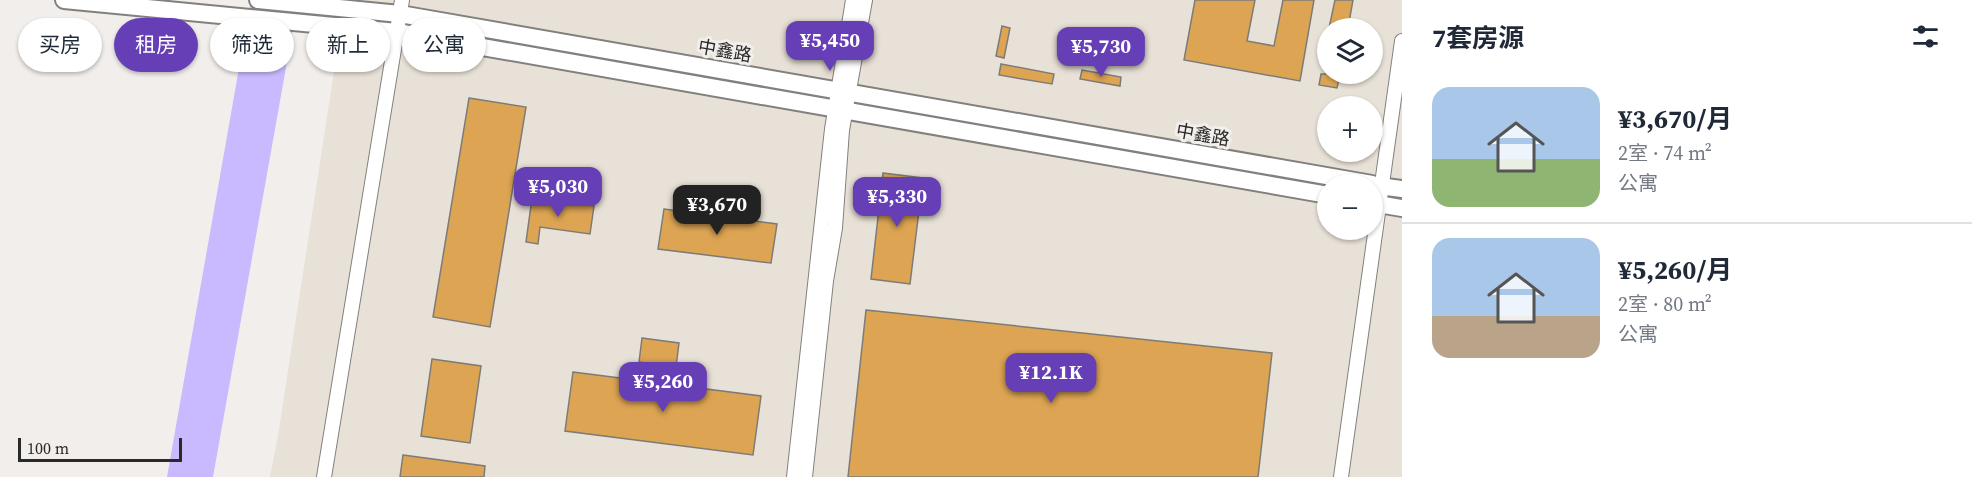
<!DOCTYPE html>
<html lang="zh">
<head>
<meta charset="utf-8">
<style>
  body { margin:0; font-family:"Source Serif 4","Noto Sans SC",serif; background:#f6f6f7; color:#1f2937; height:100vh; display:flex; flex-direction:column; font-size:22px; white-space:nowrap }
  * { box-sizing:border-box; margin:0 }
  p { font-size:20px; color:#747a83 }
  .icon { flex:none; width:33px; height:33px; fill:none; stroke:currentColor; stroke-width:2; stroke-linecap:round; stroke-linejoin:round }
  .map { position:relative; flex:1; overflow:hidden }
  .panel { display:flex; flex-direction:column; background:#fff; width:570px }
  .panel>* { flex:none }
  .guide { position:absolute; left:18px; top:18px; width:570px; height:54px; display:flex; gap:12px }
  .buttons { position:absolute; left:1317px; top:18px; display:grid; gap:12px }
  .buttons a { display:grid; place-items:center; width:66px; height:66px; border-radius:50%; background:#fff; box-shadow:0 2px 4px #0004; font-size:30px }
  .scale { position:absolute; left:18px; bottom:15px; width:164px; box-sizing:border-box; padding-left:6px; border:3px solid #2a2928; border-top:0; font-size:16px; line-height:21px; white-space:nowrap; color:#2a2928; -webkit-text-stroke:4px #f1eeeb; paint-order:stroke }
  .price { position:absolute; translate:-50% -51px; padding:0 14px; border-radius:12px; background:#663eb6; color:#fff; font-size:20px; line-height:39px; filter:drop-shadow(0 2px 3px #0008) }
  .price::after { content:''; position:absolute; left:50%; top:36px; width:18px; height:14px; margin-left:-9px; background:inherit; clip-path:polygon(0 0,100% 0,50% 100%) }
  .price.selected { background:#222; color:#fff }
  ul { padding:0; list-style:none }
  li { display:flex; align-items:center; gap:18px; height:150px; padding:0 30px }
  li+li { border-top:2px solid #e0e1e3 }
  li span { display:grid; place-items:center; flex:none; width:168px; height:120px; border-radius:18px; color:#555 }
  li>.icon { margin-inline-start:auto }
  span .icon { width:72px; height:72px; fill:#fffc; stroke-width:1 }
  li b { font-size:26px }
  h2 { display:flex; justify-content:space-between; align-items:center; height:72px; padding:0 30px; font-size:26px }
  .pill { padding:0 21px; border-radius:27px; background:#fff; box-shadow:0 2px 4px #0004; font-size:21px; line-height:54px }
  .pill.selected { background:#663eb6; color:#fff }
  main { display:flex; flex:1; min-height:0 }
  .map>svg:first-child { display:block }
  .built { fill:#e8e1d7; fill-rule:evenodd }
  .water { fill:#c9baff }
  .building { fill:#dda553; stroke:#7d7b78; stroke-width:1.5 }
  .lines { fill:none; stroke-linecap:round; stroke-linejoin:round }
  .minor-casing { stroke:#82807d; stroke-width:16 }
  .major-casing { stroke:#82807d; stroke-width:20 }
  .minor { stroke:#fff; stroke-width:14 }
  .major { stroke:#fff; stroke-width:16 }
  .labels { text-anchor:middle; stroke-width:6; stroke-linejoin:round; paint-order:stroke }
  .street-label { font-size:18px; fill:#2a2928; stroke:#f1eeeb }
</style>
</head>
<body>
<main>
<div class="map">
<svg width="1402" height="477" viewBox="0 0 1402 477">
  <rect width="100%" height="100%" fill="#f1eeeb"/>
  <path class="built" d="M345,0H1402V477H270L278,436ZM1328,28H1372V74H1328ZM1328,106H1372V152H1328ZM1328,184H1372V230H1328Z"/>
  <path class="water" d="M251,0H298L213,477H167Z"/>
  <g class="building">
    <path d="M1195,0H1255L1247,41L1274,46L1283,0H1314L1300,81L1184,60Z"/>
    <path d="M1335,0H1353L1348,28H1329Z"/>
    <path d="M1002,26L1010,28L1004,58L996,56Z"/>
    <path d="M1001,64L1054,74L1052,84L999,75Z"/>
    <path d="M1082,70L1121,77L1120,86L1080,79Z"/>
    <path d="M1321,74H1340L1337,88L1319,85Z"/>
    <path d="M469,98L526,107L490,327L433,317Z"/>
    <path d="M883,173L923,178L910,284L871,279Z"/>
    <path d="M532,198L594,206L590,234L540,227L538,244L526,242Z"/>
    <path d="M664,209L777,224L771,263L658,249Z"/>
    <path d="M866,310L1272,353L1258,477H848Z"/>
    <path d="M642,338L679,343L676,367L639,362Z"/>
    <path d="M432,359L481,366L470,443L421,436Z"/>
    <path d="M573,372L761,396L753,455L565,431Z"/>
    <path d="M403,455L485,466L484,477H400Z"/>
  </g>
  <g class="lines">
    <g class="minor-casing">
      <g id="minor">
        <path d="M324,477L402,0"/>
        <path d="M794,477L832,129L853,0"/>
        <path d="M805,477L826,281L835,228L842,130L865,0"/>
        <path d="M1341,477L1402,41"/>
      </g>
    </g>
    <g class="major-casing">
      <g id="major">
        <path d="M64,0L397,32L1328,195"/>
        <path d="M258,0L400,14L1372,184"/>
        <path d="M1372,185L1402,189"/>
        <path d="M1372,203L1402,208"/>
      </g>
    </g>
    <use href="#minor" class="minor"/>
    <use href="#major" class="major"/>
  </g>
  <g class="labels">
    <g class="street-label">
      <text transform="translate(725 51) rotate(10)" y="6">中鑫路</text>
      <text transform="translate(1203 135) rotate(10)" y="6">中鑫路</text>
    </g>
  </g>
</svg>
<div class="buttons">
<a><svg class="icon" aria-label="layers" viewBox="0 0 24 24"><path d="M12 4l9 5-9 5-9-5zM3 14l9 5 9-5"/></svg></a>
<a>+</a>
<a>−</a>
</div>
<div class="scale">100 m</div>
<b class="price" style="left:830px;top:72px">¥5,450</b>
<b class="price" style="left:1101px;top:78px">¥5,730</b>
<b class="price" style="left:558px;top:218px">¥5,030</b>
<b class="price" style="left:897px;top:228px">¥5,330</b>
<b class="price selected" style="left:717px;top:236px">¥3,670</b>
<b class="price" style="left:1051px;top:404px">¥12.1K</b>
<b class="price" style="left:663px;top:413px">¥5,260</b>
<div class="guide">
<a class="pill">买房</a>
<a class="pill selected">租房</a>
<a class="pill">筛选</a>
<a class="pill">新上</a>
<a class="pill">公寓</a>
</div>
</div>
<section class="panel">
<h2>7套房源<svg class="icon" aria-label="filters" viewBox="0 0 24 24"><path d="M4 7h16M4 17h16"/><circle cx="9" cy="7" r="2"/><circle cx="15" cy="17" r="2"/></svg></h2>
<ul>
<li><span style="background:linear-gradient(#a9c7e8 60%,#8fb573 0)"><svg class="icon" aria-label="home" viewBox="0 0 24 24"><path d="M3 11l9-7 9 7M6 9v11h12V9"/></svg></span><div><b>¥3,670/月</b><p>2室 · 74 m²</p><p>公寓</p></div></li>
<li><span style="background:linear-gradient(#a9c7e8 65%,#b9a48a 0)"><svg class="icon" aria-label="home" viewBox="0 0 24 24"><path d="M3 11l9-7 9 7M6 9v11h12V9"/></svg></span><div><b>¥5,260/月</b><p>2室 · 80 m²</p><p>公寓</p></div></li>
</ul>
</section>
</main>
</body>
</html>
